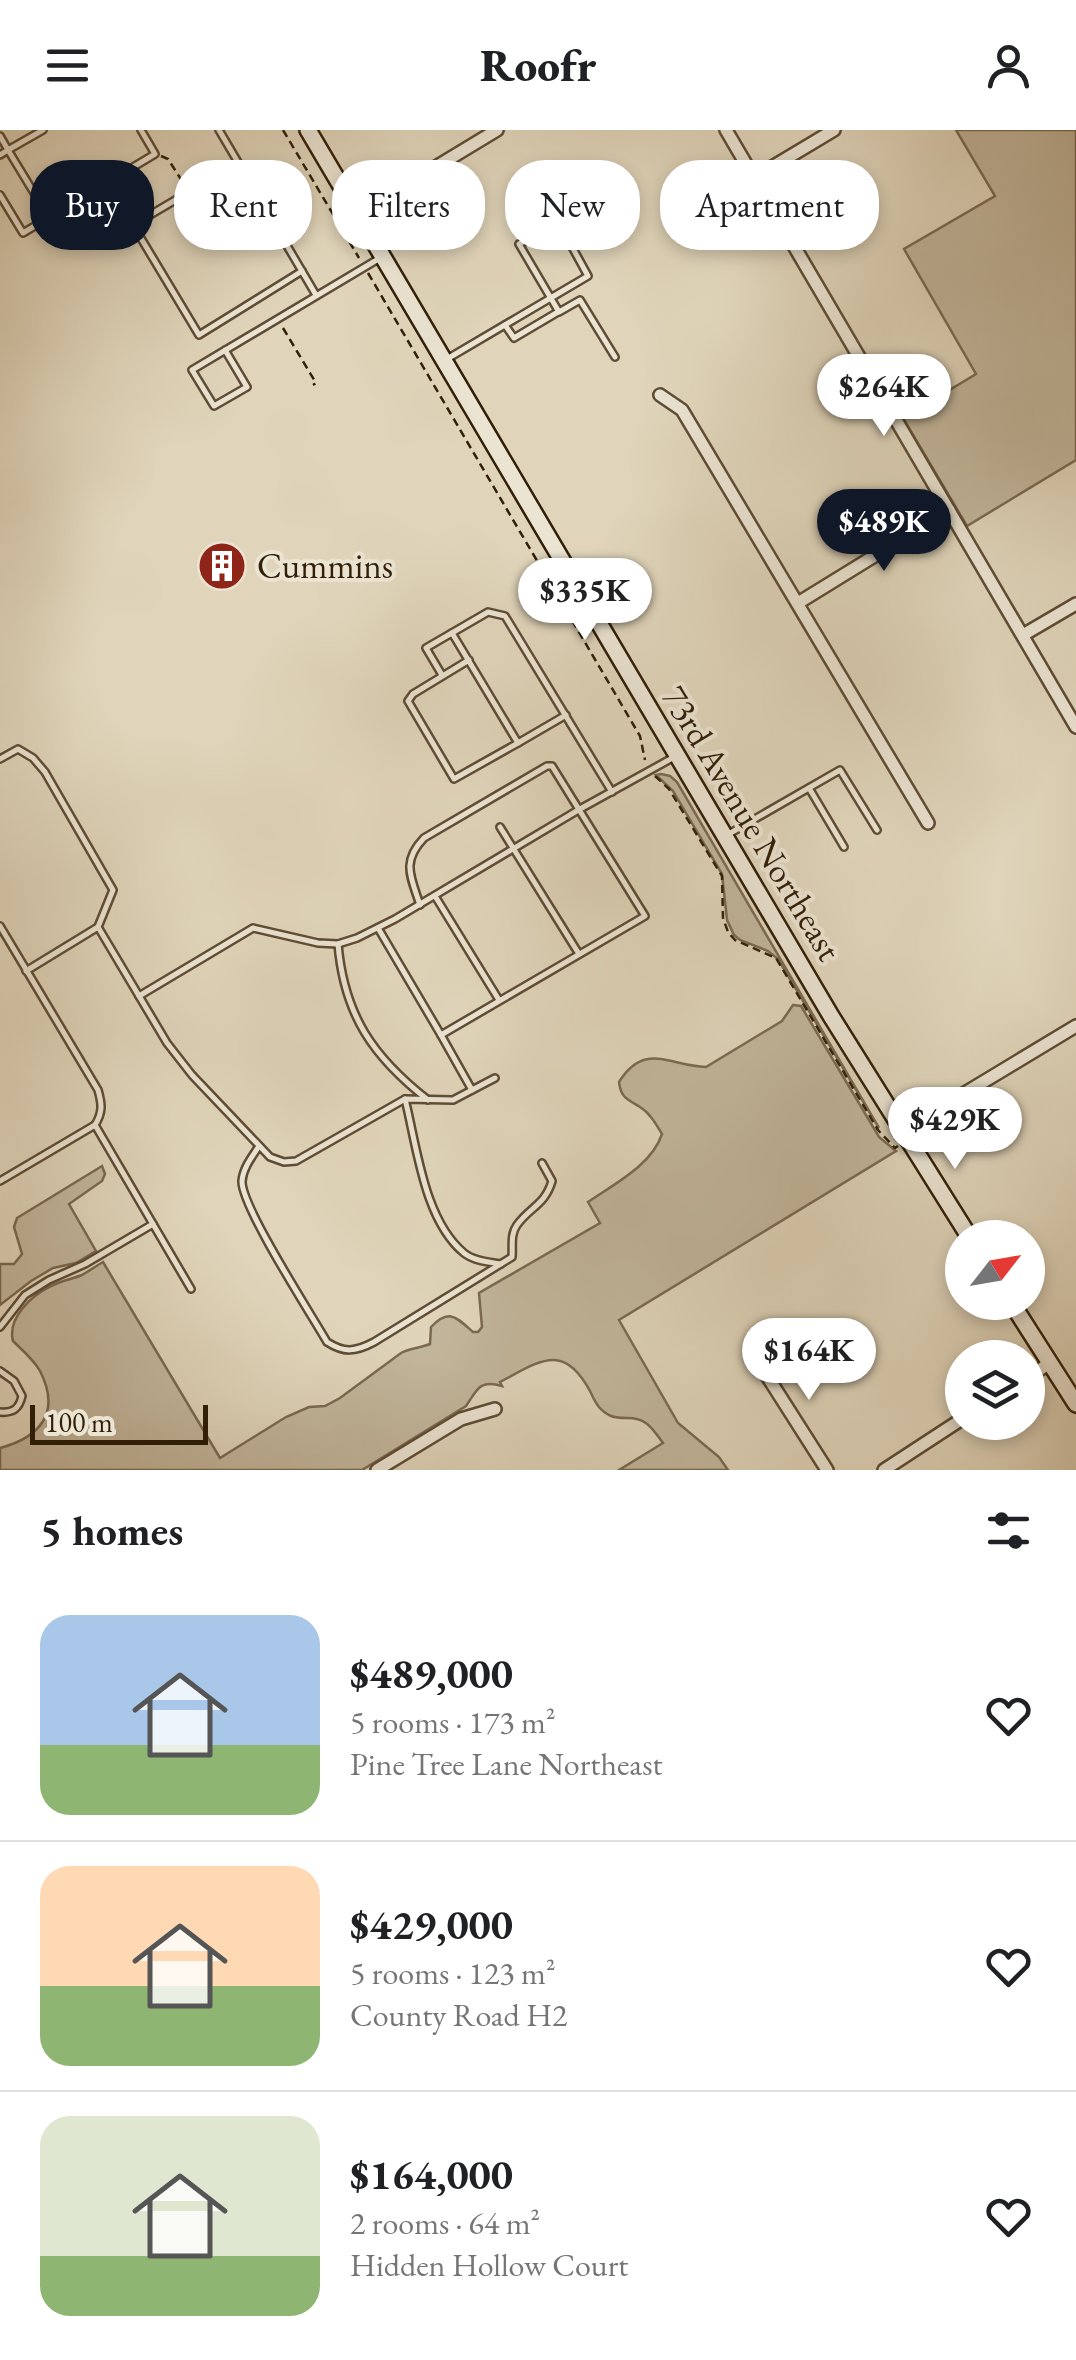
<!DOCTYPE html>
<html lang="en">
<head>
<meta charset="utf-8">
<style>
  body { margin:0; font-family:"EB Garamond",serif; background:#f2f2f2; color:#202124; height:100vh; display:flex; flex-direction:column; font-size:38px; white-space:nowrap }
  * { box-sizing:border-box; margin:0 }
  p { font-size:32px; color:#757577 }
  .icon { flex:none; width:55px; height:55px; fill:none; stroke:currentColor; stroke-width:2; stroke-linecap:round; stroke-linejoin:round }
  .map { position:relative; height:1340px; overflow:hidden }
  .panel { display:flex; flex-direction:column; background:#fff; flex:1 }
  .panel>* { flex:none }
  .guide { position:absolute; left:30px; top:30px; width:1018px; height:90px; display:flex; gap:20px }
  .needle { width:65px; rotate:59deg }
  .buttons { position:absolute; left:945px; top:1090px; display:grid; gap:20px }
  .buttons a { display:grid; place-items:center; width:100px; height:100px; border-radius:50%; background:#fff; box-shadow:0 5px 15px #0003; font-size:50px }
  .scale { position:absolute; left:30px; bottom:25px; width:178px; box-sizing:border-box; padding-left:10px; border:5px solid #321f07; border-top:0; font-size:28px; line-height:35px; white-space:nowrap; color:#321f07; -webkit-text-stroke:8px #ebe4d3; paint-order:stroke }
  .price { position:absolute; translate:-50% -85px; padding:0 22px; border-radius:35px; background:#fff; color:#222; font-size:32px; line-height:65px; filter:drop-shadow(0 2px 5px #0008) }
  .price::after { content:''; position:absolute; left:50%; top:60px; width:30px; height:22px; margin-left:-15px; background:inherit; clip-path:polygon(0 0,100% 0,50% 100%) }
  .price.on { background:#111827; color:#fff }
  ul { padding:0; list-style:none }
  li { display:flex; align-items:center; gap:30px; height:250px; padding:0 40px }
  li+li { border-top:2px solid #e0e0e0 }
  li span { display:grid; place-items:center; flex:none; width:280px; height:200px; border-radius:30px; color:#555 }
  li>.icon { margin-inline-start:auto }
  span .icon { width:120px; height:120px; fill:#fffc; stroke-width:1 }
  li b { font-size:42px }
  h2 { display:flex; justify-content:space-between; align-items:center; height:120px; padding:0 40px; font-size:42px }
  .tag { padding:0 35px; border-radius:40px; background:#fff; box-shadow:0 5px 15px #0003; font-size:35px; line-height:90px }
  .tag.on { background:#111827; color:#fff }
  header { display:flex; justify-content:space-between; align-items:center; height:130px; padding:0 40px; background:#fff; font-size:45px; font-weight:800 }
  .map>svg:first-child { display:block }
  .green { fill:#c2b69c; stroke:#7a6a52; stroke-width:2.5 }
  .lines { fill:none; stroke-linecap:round; stroke-linejoin:round }
  .lane-casing { stroke:#5e4c34; stroke-width:10 }
  .street-casing { stroke:#5e4c34; stroke-width:16 }
  .secondary-casing { stroke:#321f07; stroke-width:20 }
  .path { stroke:#321f07; stroke-width:2.5; stroke-dasharray:8 5; stroke-linecap:butt }
  .lane { stroke:#ebe4d3; stroke-width:5 }
  .street { stroke:#ebe4d3; stroke-width:11 }
  .secondary { stroke:#ebe4d3; stroke-width:15 }
  .labels { text-anchor:middle; stroke-width:8; stroke-linejoin:round; paint-order:stroke }
  .poi-label { font-size:35px; fill:#321f07; stroke:#ebe4d3; text-anchor:start }
  .street-label { font-size:35px; fill:#321f07; stroke:#ebe4d3 }
</style>
</head>
<body>
<header><svg class="icon" aria-label="menu" viewBox="0 0 24 24"><path d="M4 6h16M4 12h16M4 18h16"/></svg>Roofr<svg class="icon" aria-label="person" viewBox="0 0 24 24"><circle cx="12" cy="8" r="4"/><path d="M4 21q1-7 8-7t8 7"/></svg></header>
<div class="map">
<svg width="1076" height="1340" viewBox="0 0 1076 1340">
  <rect width="100%" height="100%" fill="#e0d5bb"/>
  <filter id="stains"><feTurbulence type="fractalNoise" baseFrequency=".002" numOctaves="4"/><feColorMatrix values="0 0 0 0 .2 0 0 0 0 .09 0 0 0 0 .02 0 0 0 .5 -.17"/></filter>
  <radialGradient id="worn" r=".72"><stop offset=".6" stop-color="#630" stop-opacity="0"/><stop offset="1" stop-color="#630" stop-opacity=".3"/></radialGradient>
  <g class="green">
    <path d="M956,0H1076V330L967,396L903,288L976,244L904,119L995,66Z"/>
    <path d="M661,644L670,646L677,652L879,998L778,829L768,821L740,810L734,805L727,790L722,744L673,661L656,645Z"/>
    <path d="M793,875L801,876L879,1007L896,1021L619,1190L678,1293L719,1327L728,1340H619L663,1313C652,1298 647,1288 627,1288C622,1288 616,1288 611,1286C600,1281 596,1274 591,1263C564,1211 540,1231 500,1252L502,1256C479,1249 477,1260 466,1276L362,1340H0V1318C41,1307 61,1282 40,1241C34,1230 22,1220 13,1211C7,1188 32,1165 51,1156C61,1151 72,1149 82,1145C89,1141 96,1136 103,1132L220,1328L286,1287L309,1277L325,1276L340,1268L401,1223C410,1218 420,1218 430,1214L431,1197C449,1178 456,1187 473,1202H478L482,1197L479,1163L600,1093L588,1072C614,1054 652,1035 662,1004C656,994 650,983 640,977C627,969 621,968 619,952C645,911 669,936 706,937L782,891Z"/>
    <path d="M102,1036L105,1044L102,1051L69,1074L96,1121L76,1133L53,1138L31,1151L0,1175V1134H14L22,1124L14,1097L17,1088Z"/>
  </g>
  <g class="lines">
    <g class="lane-casing">
      <g id="lane">
        <path d="M219,0L316,165"/>
        <path d="M0,6L8,20L43,0"/>
        <path d="M0,25L8,20L48,86"/>
        <path d="M238,33L133,95L199,205L302,141"/>
        <path d="M0,65L23,103L155,24L141,0"/>
        <path d="M505,195L514,208L558,182"/>
        <path d="M225,220L247,257L214,276L192,240L380,128"/>
        <path d="M447,229C494,201 541,174 588,146L559,93L519,114L559,182L580,170L615,227"/>
        <path d="M452,503L518,613L454,649L408,571L413,564L469,530"/>
        <path d="M442,545L426,518L488,482L505,486L612,662"/>
        <path d="M518,613L566,585"/>
        <path d="M0,629L18,619L33,628L45,642L113,760L98,797L167,913L192,945L270,1027L284,1032L296,1031L405,969L453,970L495,948"/>
        <path d="M809,658L844,717"/>
        <path d="M500,697L579,824"/>
        <path d="M727,705L840,640L877,700"/>
        <path d="M435,766L499,870"/>
        <path d="M420,775C411,747 401,732 424,708L547,636H552L645,786L441,905L472,960"/>
        <path d="M0,796L98,960C102,974 103,982 95,995L0,1051"/>
        <path d="M378,798L441,905"/>
        <path d="M338,814C344,885 373,927 428,970"/>
        <path d="M26,841L98,797"/>
        <path d="M139,866L253,798L318,813L338,814L357,808L395,789L580,679L676,626"/>
        <path d="M405,969C417,1017 424,1090 464,1123C474,1131 489,1132 501,1134"/>
        <path d="M95,995L191,1159"/>
        <path d="M259,1016C252,1027 243,1038 242,1051C241,1076 311,1184 327,1212C344,1223 355,1222 374,1212L512,1127C513,1116 510,1105 517,1095C530,1077 545,1075 552,1051L542,1033"/>
        <path d="M0,1197L25,1165L49,1150L85,1134L153,1094"/>
        <path d="M0,1241L14,1251L22,1266C19,1279 13,1283 0,1282"/>
      </g>
    </g>
    <g class="street-casing">
      <g id="street">
        <path d="M726,0L1076,597"/>
        <path d="M754,48L834,0"/>
        <path d="M358,84L497,0"/>
        <path d="M660,265L682,280L928,693"/>
        <path d="M798,473L949,380"/>
        <path d="M1023,505L1076,474"/>
        <path d="M902,1001L1076,896"/>
        <path d="M755,1227L827,1340"/>
        <path d="M1028,1247L1050,1233"/>
        <path d="M377,1340L461,1289L495,1279"/>
        <path d="M884,1340L962,1289"/>
      </g>
    </g>
    <g class="secondary-casing">
      <g id="secondary">
        <path d="M308,0L831,886L970,1108"/>
        <path d="M1011,1172L1076,1274"/>
      </g>
    </g>
    <g class="path">
      <path d="M283,0L359,128"/>
      <path d="M161,26L168,29L184,54"/>
      <path d="M368,143L640,606L645,630"/>
      <path d="M283,198L316,253L313,255"/>
      <path d="M655,646L669,659L722,746L723,788L728,802L735,810L776,828L878,1000L895,1018L898,1016"/>
    </g>
    <use href="#lane" class="lane"/>
    <use href="#street" class="street"/>
    <use href="#secondary" class="secondary"/>
  </g>
  <defs>
    <g id="building-disc" transform="scale(2.5)"><circle r="9.5" fill="#8f2418" stroke="#ebe4d3"/><path d="M-4-6H4V6H1V3H-1V6H-4ZM-2.5-4.3h1.7v1.8h-1.7ZM.8-4.3h1.7v1.8H.8ZM-2.5-1h1.7V.8h-1.7ZM.8-1h1.7V.8H.8Z" fill="#fff"/></g>
  </defs>
  <g fill-rule="evenodd">
    <use href="#building-disc" x="222" y="436"/>
  </g>
  <g class="labels">
    <g class="poi-label">
      <text x="257" y="448">Cummins</text>
    </g>
    <g class="street-label">
      <text transform="translate(752 693) rotate(59)" y="12">73rd Avenue Northeast</text>
    </g>
  </g>
  <rect width="100%" height="100%" filter="url(#stains)"/>
  <rect width="100%" height="100%" fill="url(#worn)"/>
</svg>
<div class="buttons">
<a><svg class="needle" viewBox="-14 -14 28 28"><path d="M0-13l5 13h-10z" fill="#e53935"/><path d="M0 13l5-13h-10z" fill="#757577"/></svg></a>
<a><svg class="icon" aria-label="layers" viewBox="0 0 24 24"><path d="M12 4l9 5-9 5-9-5zM3 14l9 5 9-5"/></svg></a>
</div>
<div class="scale">100 m</div>
<b class="price" style="left:884px;top:309px">$264K</b>
<b class="price on" style="left:884px;top:444px">$489K</b>
<b class="price" style="left:585px;top:513px">$335K</b>
<b class="price" style="left:955px;top:1042px">$429K</b>
<b class="price" style="left:809px;top:1273px">$164K</b>
<div class="guide">
<a class="tag on">Buy</a>
<a class="tag">Rent</a>
<a class="tag">Filters</a>
<a class="tag">New</a>
<a class="tag">Apartment</a>
</div>
</div>
<section class="panel">
<h2>5 homes<svg class="icon" aria-label="filters" viewBox="0 0 24 24"><path d="M4 7h16M4 17h16"/><circle cx="9" cy="7" r="2"/><circle cx="15" cy="17" r="2"/></svg></h2>
<ul>
<li><span style="background:linear-gradient(#a9c7e8 65%,#8fb573 0)"><svg class="icon" aria-label="home" viewBox="0 0 24 24"><path d="M3 11l9-7 9 7M6 9v11h12V9"/></svg></span><div><b>$489,000</b><p>5 rooms · 173 m²</p><p>Pine Tree Lane Northeast</p></div><svg class="icon" aria-label="heart" viewBox="0 0 24 24"><path d="M12 20l-8-8c-3-5 5-10 8-4 3-6 11-1 8 4z"/></svg></li>
<li><span style="background:linear-gradient(#ffd9b3 60%,#8fb573 0)"><svg class="icon" aria-label="home" viewBox="0 0 24 24"><path d="M3 11l9-7 9 7M6 9v11h12V9"/></svg></span><div><b>$429,000</b><p>5 rooms · 123 m²</p><p>County Road H2</p></div><svg class="icon" aria-label="heart" viewBox="0 0 24 24"><path d="M12 20l-8-8c-3-5 5-10 8-4 3-6 11-1 8 4z"/></svg></li>
<li><span style="background:linear-gradient(#dfe7d0 70%,#8fb573 0)"><svg class="icon" aria-label="home" viewBox="0 0 24 24"><path d="M3 11l9-7 9 7M6 9v11h12V9"/></svg></span><div><b>$164,000</b><p>2 rooms · 64 m²</p><p>Hidden Hollow Court</p></div><svg class="icon" aria-label="heart" viewBox="0 0 24 24"><path d="M12 20l-8-8c-3-5 5-10 8-4 3-6 11-1 8 4z"/></svg></li>
</ul>
</section>
</body>
</html>
